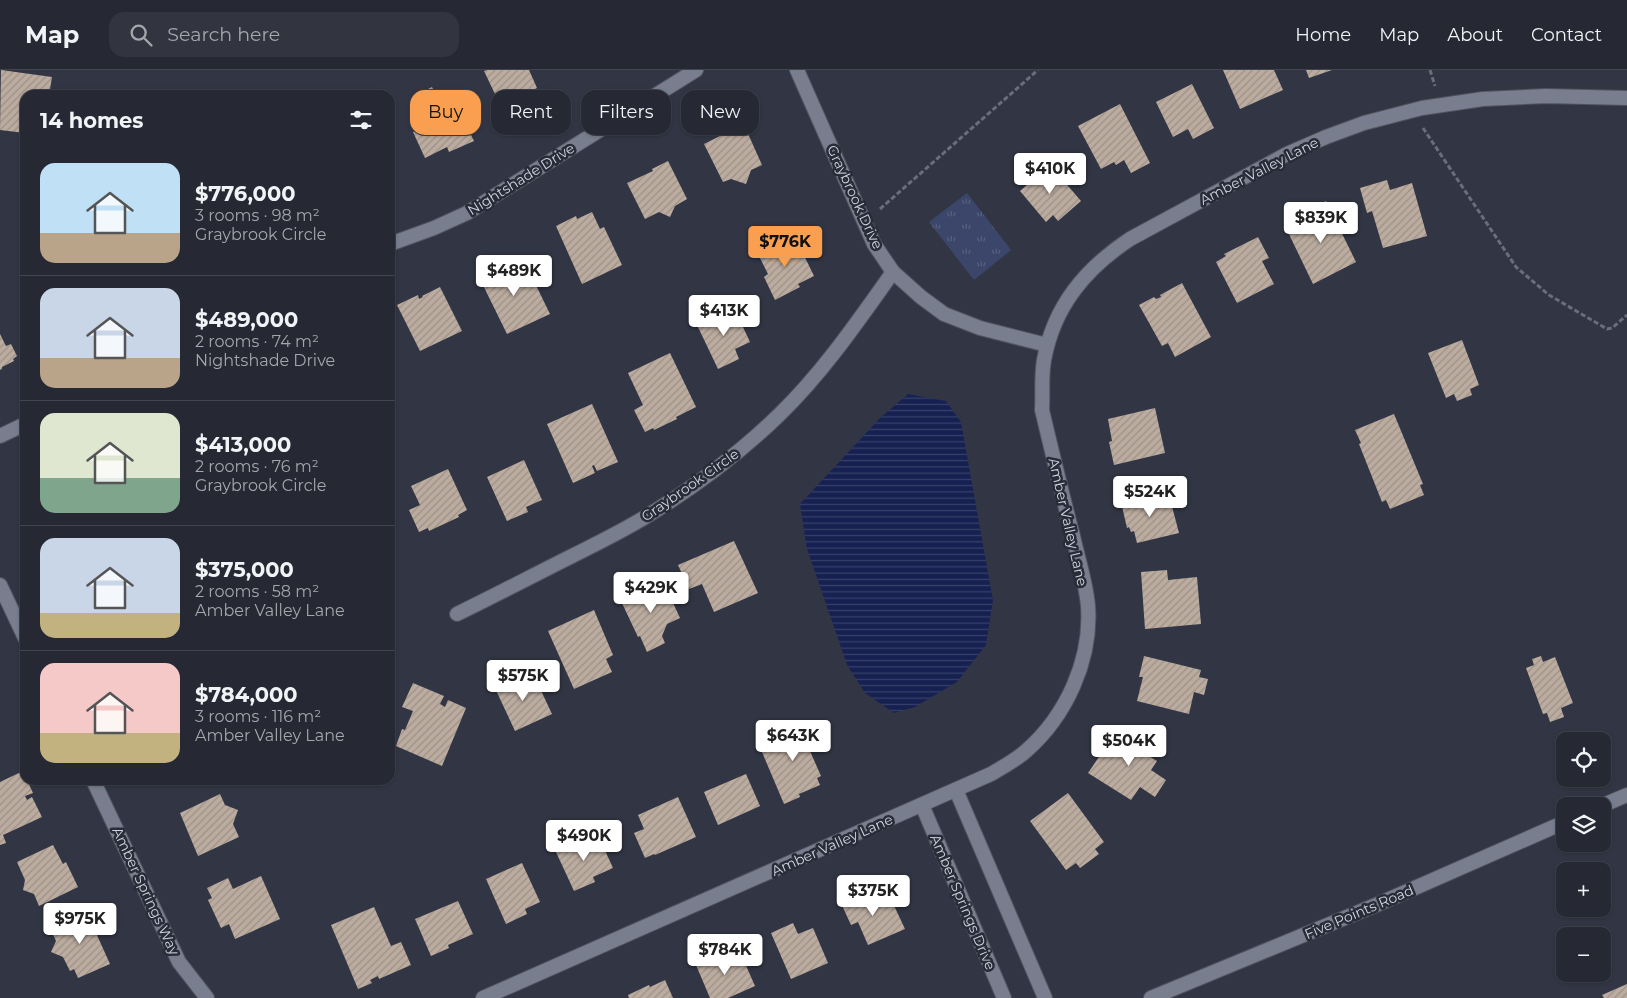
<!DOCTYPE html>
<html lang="en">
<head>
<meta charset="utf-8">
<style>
  body { margin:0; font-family:Montserrat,sans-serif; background:#32343f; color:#f1f3f6; height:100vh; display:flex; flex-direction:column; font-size:19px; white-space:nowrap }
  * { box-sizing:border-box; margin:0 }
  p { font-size:16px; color:#a4a6ac }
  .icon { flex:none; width:28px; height:28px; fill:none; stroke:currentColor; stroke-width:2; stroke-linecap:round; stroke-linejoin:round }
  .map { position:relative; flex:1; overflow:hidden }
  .panel { position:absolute; left:20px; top:20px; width:375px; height:695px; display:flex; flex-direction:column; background:#262833; border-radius:15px; box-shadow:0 1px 4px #0004,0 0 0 1px #42444e }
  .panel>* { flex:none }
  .top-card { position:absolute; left:410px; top:20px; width:475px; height:45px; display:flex; gap:10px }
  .fabs { position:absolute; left:1556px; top:662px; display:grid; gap:10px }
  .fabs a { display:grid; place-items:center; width:55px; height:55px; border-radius:10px; background:#262833; box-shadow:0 1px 4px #0004,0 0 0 1px #42444e; font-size:25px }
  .price { position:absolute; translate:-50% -42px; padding:0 11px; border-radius:5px; background:#fff; color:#222; font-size:16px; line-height:32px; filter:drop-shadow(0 1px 2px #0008) }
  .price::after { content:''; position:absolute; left:50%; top:30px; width:15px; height:11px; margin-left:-8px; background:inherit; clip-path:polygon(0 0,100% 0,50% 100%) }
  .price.current { background:#fa9f4f; color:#111 }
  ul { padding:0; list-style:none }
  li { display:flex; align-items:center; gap:15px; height:125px; padding:0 20px }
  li+li { border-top:1px solid #42444e }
  li span { display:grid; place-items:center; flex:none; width:140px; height:100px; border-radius:15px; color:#555 }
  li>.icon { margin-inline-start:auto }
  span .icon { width:60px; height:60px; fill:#fffc; stroke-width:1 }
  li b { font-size:21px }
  h2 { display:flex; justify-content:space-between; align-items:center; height:60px; padding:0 20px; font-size:21px }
  .pill { padding:0 18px; border-radius:15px; background:#262833; box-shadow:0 1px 4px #0004,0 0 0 1px #42444e; font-size:18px; line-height:45px }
  .pill.current { background:#fa9f4f; color:#111 }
  header { display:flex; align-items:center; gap:30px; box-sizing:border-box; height:70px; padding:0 25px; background:#262833; border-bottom:1px solid #42444e }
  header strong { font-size:24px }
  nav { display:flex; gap:28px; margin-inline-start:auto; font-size:18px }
  .search { width:350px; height:45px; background:#32343f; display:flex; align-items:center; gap:12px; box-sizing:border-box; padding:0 18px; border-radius:15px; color:#a4a6ac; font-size:19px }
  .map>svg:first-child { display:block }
  .grass { fill:url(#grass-tufts) }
  .water { fill:url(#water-rules) }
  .building { fill:url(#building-hatch) }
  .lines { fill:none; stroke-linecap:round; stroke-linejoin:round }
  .minor-casing { stroke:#50545f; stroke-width:16 }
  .tertiary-casing { stroke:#50545f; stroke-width:16 }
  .path { stroke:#6a6e7a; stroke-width:3; stroke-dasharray:5 2.5; stroke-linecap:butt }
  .minor { stroke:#797e8e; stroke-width:14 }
  .tertiary { stroke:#797e8e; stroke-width:14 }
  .labels { text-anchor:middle; stroke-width:5; stroke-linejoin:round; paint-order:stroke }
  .street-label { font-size:14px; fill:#d0d3dc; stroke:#282c39 }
</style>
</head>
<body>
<header>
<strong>Map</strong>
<div class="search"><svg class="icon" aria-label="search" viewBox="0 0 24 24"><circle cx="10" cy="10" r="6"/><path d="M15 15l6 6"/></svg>Search here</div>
<nav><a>Home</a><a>Map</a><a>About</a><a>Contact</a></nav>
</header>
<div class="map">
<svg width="1627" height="928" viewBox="0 0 1627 928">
  <defs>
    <pattern id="grass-tufts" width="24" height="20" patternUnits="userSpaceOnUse" patternTransform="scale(1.25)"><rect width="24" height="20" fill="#3b466a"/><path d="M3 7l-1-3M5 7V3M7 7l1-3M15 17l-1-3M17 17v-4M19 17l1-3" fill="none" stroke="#56607f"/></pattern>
    <pattern id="water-rules" width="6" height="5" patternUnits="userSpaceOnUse" patternTransform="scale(1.25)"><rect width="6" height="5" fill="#162151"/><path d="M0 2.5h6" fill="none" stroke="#374069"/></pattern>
    <pattern id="building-hatch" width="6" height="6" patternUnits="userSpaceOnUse" patternTransform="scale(1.25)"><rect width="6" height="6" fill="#bcaca0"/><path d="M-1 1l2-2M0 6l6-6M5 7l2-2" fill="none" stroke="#9c9188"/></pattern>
  </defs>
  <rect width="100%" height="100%" fill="#323644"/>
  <path class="grass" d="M967,123L1011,180L974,210L929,152Z"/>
  <path class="water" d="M908,324L946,331L961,352L993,530L986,575L957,612L915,637L894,643L865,623L847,595L807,479L800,434L880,348Z"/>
  <g class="building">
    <path d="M1,0L52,7L49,25H25V63L0,60Z"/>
    <path d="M487,0H529L537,18L527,23L530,27L523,31L526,35L505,45L484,1Z"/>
    <path d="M1223,0H1274L1283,20L1240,39Z"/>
    <path d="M1306,0H1332L1309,8Z"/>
    <path d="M1192,14L1214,58L1193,69L1188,59L1173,67L1156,32Z"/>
    <path d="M432,17L440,33L452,27L474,71L449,82L447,77L425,88L413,62L415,61L409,48L418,43L411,28Z"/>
    <path d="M1120,34L1150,93L1131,103L1124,90L1116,95L1114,92L1101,99L1078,56Z"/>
    <path d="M740,46L762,95L751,100L746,114L731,109L723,112L704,74L724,64L720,55Z"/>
    <path d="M668,91L687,129L675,136L670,147L659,142L645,149L627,113L653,101L652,99Z"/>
    <path d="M1050,95L1081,131L1058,151L1053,145L1046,152L1020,121Z"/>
    <path d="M1387,110L1390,120L1412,113L1427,166L1383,178L1372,141L1367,143L1360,118Z"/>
    <path d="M1326,131L1356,192L1313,214L1286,158L1304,148L1308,154L1310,153L1305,142Z"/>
    <path d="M592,142L600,159L604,157L622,195L582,214L556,156L576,146L577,149Z"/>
    <path d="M795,167L814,206L798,214L800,217L775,230L764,207L768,204L758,184Z"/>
    <path d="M1258,167L1269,188L1262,191L1274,214L1237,233L1216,192L1226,186L1224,184Z"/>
    <path d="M499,193L506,206L516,201L518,204L528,199L550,244L507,264L477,203Z"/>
    <path d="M1182,213L1211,267L1175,287L1168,273L1162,276L1139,235L1154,227L1156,229L1161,227L1160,225Z"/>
    <path d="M440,217L462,261L420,281L397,235L418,225L419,229L423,227L422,226Z"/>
    <path d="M734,238L750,272L735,279L739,289L718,299L697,255Z"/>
    <path d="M0,264L6,276L11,274L17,286L13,289L14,291L2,297V299L0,300Z"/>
    <path d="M1462,270L1479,315L1470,319L1472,325L1457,331L1454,324L1446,328L1428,283Z"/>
    <path d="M670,283L696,337L676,347L677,349L654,360L653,358L645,362L634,340L643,335L628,303Z"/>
    <path d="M592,334L618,392L597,401L594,395L592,396L595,403L573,413L547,354Z"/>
    <path d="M1155,338L1165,383L1114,395L1109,372L1112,371L1108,349Z"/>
    <path d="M1394,344L1423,414L1420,415L1424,425L1390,439L1386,430L1382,432L1359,374L1361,373L1355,360Z"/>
    <path d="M524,390L542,430L526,437L528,442L507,451L487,407Z"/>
    <path d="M448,399L467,440L458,445L459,447L429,461L428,458L419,462L409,440L420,435L411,416Z"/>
    <path d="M1169,425L1179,463L1137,473L1134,461L1131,462L1129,457L1127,458L1121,432L1139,428L1140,432Z"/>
    <path d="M734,471L758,523L714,542L702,514L689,519L678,495Z"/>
    <path d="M1167,500L1168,510L1197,507L1201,554L1145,559L1141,502Z"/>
    <path d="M662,509L680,548L667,554L662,566L665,573L647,582L640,566L638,567L621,531Z"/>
    <path d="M594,540L613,585L606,589L612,602L574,619L548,561Z"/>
    <path d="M1144,586L1201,600L1199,607L1208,609L1204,625L1194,622L1189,644L1137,631L1143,607H1139Z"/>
    <path d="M1541,586L1543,592L1555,587L1573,633L1561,638L1564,647L1550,652L1547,643L1543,644L1526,598L1534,595L1532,589Z"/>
    <path d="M517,605L519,608L524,606L528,614L536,610L552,644L515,661L494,616Z"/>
    <path d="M413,613L444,626L440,634L445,637L448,630L466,638L442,696L396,676L402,659L405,660L413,641L402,637Z"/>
    <path d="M814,652L820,666L806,672L821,706L817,708L820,715L799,724L800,727L784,734L759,675Z"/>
    <path d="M1128,658L1153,674L1147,685L1157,691L1151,700L1166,710L1155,727L1140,717L1131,730L1088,703L1103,681L1111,685Z"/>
    <path d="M23,701L25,710H27L33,723L25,726L27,730L32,727L42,747L3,765L6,773L0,775V712Z"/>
    <path d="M746,704L760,736L718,755L704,722Z"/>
    <path d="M1068,723L1104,772L1095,779L1099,784L1080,798L1076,793L1066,800L1030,751Z"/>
    <path d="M220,724L225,735L238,740L233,754L239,767L198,786L180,743Z"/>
    <path d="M678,727L696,767L655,785L654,784L645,788L634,763L644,759L638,745Z"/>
    <path d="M598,765L613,798L593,807L595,812L574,821L556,782Z"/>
    <path d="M53,775L63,794L66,792L78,817L39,836L34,824L23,820L25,810L17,792Z"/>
    <path d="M522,793L540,832L525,839L527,844L506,854L486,809Z"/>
    <path d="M261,806L280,849L235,869L229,854L221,858L208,830L212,828L207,818L228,808L233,819Z"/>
    <path d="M869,822L874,832L889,825L905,859L868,875L858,852L851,855L840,831L853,825L855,828Z"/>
    <path d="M458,831L473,864L448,875L449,878L431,886L415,849Z"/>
    <path d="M374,837L391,876L401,872L411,895L379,909L378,906L370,910L372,913L358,919L331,855Z"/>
    <path d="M88,841L94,855L97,854L100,861L96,863L110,894L78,908L74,899L70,901L63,887L51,882L56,871L50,858Z"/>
    <path d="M793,853L798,864L813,858L828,893L791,909L771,863Z"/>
    <path d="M725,882L728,887L740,882L755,916L728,928H710L696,895Z"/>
    <path d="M665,910L673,928H629L628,925L649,915L650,917Z"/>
    <path d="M1627,914V928H1604L1602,925Z"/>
  </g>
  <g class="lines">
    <g class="minor-casing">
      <g id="minor">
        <path d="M797,0L874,174L893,202L921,227L944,244L980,258L1047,275"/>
        <path d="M390,174L434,158L467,143L696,0"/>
        <path d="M0,366L25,354"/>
        <path d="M0,515L25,568"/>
        <path d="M457,544C496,525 534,505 572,486C600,472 629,458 655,441C700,413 742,381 780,344C824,301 858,251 893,202"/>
        <path d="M93,710L179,892L207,928"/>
        <path d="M956,720L1045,928"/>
        <path d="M922,735L1004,928"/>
        <path d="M483,928L991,704C1003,697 1016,690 1026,681C1066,646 1092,590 1088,536C1086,512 1078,489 1073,466C1062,424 1052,382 1042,340C1043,324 1041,307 1044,290C1054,236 1085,199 1130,169L1287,84L1326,67L1364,53L1422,38L1483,29L1546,26L1627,28"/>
      </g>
    </g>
    <g class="tertiary-casing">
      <g id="tertiary">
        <path d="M1601,736L1627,725"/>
        <path d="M1151,928L1376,835L1565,752"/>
      </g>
    </g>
    <g class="path">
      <path d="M1430,0L1435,16"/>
      <path d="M1423,58L1516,197L1549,225L1607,259L1612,258L1627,245"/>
      <path d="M880,139L1038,0"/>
    </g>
    <use href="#minor" class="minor"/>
    <use href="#tertiary" class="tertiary"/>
  </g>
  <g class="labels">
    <g class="street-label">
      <text transform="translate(1259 101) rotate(-27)" y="5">Amber Valley Lane</text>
      <text transform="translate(521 109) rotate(-32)" y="5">Nightshade Drive</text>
      <text transform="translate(855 127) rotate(65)" y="5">Graybrook Drive</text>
      <text transform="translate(690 415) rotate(-35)" y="5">Graybrook Circle</text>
      <text transform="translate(1068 452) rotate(77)" y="5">Amber Valley Lane</text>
      <text transform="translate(832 775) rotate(-24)" y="5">Amber Valley Lane</text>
      <text transform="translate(146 821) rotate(65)" y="5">Amber Springs Way</text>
      <text transform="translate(963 832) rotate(67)" y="5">Amber Springs Drive</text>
      <text transform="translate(1359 842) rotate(-23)" y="5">Five Points Road</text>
    </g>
  </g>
</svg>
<div class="fabs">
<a><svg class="icon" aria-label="locate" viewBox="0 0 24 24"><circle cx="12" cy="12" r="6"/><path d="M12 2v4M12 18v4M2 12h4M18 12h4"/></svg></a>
<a><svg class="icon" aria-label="layers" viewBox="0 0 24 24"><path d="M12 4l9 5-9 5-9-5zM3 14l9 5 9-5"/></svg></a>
<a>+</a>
<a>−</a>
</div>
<b class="price" style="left:1050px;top:125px">$410K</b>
<b class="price" style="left:1321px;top:174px">$839K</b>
<b class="price current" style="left:785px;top:198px">$776K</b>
<b class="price" style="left:514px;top:227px">$489K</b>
<b class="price" style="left:724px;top:267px">$413K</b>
<b class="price" style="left:1150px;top:448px">$524K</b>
<b class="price" style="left:651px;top:544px">$429K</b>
<b class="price" style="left:523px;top:632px">$575K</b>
<b class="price" style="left:793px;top:692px">$643K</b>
<b class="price" style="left:1129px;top:697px">$504K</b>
<b class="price" style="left:584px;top:792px">$490K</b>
<b class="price" style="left:873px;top:847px">$375K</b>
<b class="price" style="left:80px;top:875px">$975K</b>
<b class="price" style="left:725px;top:906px">$784K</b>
<div class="top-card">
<a class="pill current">Buy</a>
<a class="pill">Rent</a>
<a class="pill">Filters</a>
<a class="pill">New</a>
</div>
<section class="panel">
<h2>14 homes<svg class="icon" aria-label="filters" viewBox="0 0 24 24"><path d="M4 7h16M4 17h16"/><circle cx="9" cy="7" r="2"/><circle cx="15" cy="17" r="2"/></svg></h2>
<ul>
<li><span style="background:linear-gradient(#bfe0f5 70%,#b9a48a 0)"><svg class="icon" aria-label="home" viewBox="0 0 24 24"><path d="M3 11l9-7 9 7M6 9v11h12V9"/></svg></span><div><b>$776,000</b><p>3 rooms · 98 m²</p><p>Graybrook Circle</p></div></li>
<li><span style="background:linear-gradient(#c9d6e8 70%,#b9a48a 0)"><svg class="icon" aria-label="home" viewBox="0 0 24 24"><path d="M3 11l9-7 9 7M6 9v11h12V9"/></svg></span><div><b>$489,000</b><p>2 rooms · 74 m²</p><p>Nightshade Drive</p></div></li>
<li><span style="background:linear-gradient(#dfe7d0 65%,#7fa58c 0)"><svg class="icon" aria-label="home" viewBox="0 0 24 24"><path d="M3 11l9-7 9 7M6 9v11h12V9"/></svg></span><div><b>$413,000</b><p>2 rooms · 76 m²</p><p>Graybrook Circle</p></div></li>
<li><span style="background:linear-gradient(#c9d6e8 75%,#c2b280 0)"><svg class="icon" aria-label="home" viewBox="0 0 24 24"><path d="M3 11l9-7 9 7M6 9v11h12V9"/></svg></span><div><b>$375,000</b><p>2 rooms · 58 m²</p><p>Amber Valley Lane</p></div></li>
<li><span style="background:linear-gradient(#f6c9c9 70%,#c2b280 0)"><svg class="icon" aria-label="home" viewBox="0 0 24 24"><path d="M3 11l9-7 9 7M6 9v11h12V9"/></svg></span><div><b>$784,000</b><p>3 rooms · 116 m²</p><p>Amber Valley Lane</p></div></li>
</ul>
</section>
</div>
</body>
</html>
